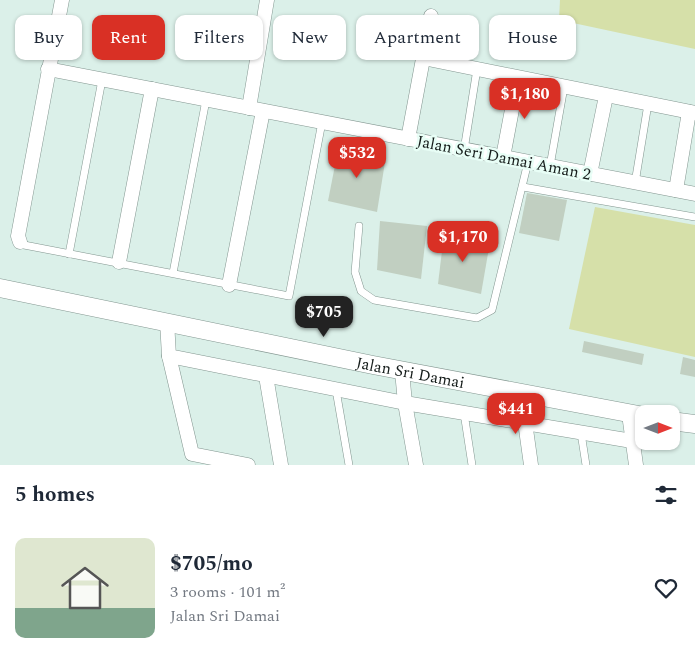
<!DOCTYPE html>
<html lang="en">
<head>
<meta charset="utf-8">
<style>
  body { margin:0; font-family:Spectral,serif; background:#f2f2f3; color:#1f2937; height:100vh; display:flex; flex-direction:column; font-size:19px; white-space:nowrap }
  * { box-sizing:border-box; margin:0 }
  p { font-size:16px; color:#747a83 }
  .icon { flex:none; width:28px; height:28px; fill:none; stroke:currentColor; stroke-width:2; stroke-linecap:round; stroke-linejoin:round }
  .map { position:relative; height:465px; overflow:hidden }
  .panel { display:flex; flex-direction:column; background:#fff; flex:1 }
  .panel>* { flex:none }
  .guide { position:absolute; left:15px; top:15px; width:665px; height:45px; display:flex; gap:10px }
  .needle { width:32px; rotate:90deg }
  .buttons { position:absolute; left:635px; top:405px; display:grid; gap:10px }
  .buttons a { display:grid; place-items:center; width:45px; height:45px; border-radius:10px; background:#fff; box-shadow:0 1px 4px #0004; font-size:25px }
  .price { position:absolute; translate:-50% -42px; padding:0 11px; border-radius:10px; background:#d93025; color:#fff; font-size:16px; line-height:32px; filter:drop-shadow(0 1px 2px #0008) }
  .price::after { content:''; position:absolute; left:50%; top:30px; width:15px; height:11px; margin-left:-8px; background:inherit; clip-path:polygon(0 0,100% 0,50% 100%) }
  .price.current { background:#222; color:#fff }
  ul { padding:0; list-style:none }
  li { display:flex; align-items:center; gap:15px; height:125px; padding:0 15px }
  li+li { border-top:1px solid #e0e1e3 }
  li span { display:grid; place-items:center; flex:none; width:140px; height:100px; border-radius:10px; color:#555 }
  li>.icon { margin-inline-start:auto }
  span .icon { width:60px; height:60px; fill:#fffc; stroke-width:1 }
  li b { font-size:21px }
  h2 { display:flex; justify-content:space-between; align-items:center; height:60px; padding:0 15px; font-size:21px }
  .pill { padding:0 18px; border-radius:10px; background:#fff; box-shadow:0 1px 4px #0004; font-size:18px; line-height:45px }
  .pill.current { background:#d93025; color:#fff }
  .map>svg:first-child { display:block }
  .green { fill:#d6e0a9 }
  .building { fill:#c1cfc1 }
  .lines { fill:none; stroke-linecap:round; stroke-linejoin:round }
  .service-casing { stroke:#839690; stroke-width:8 }
  .minor-casing { stroke:#839690; stroke-width:15 }
  .tertiary-casing { stroke:#839690; stroke-width:19 }
  .service { stroke:#fff; stroke-width:7 }
  .minor { stroke:#fff; stroke-width:14 }
  .tertiary { stroke:#fff; stroke-width:18 }
  .labels { text-anchor:middle; stroke-width:5; stroke-linejoin:round; paint-order:stroke }
  .street-label { font-size:16px; fill:#161d1b; stroke:#e8fef6 }
</style>
</head>
<body>
<div class="map">
<svg width="695" height="465" viewBox="0 0 695 465">
  <rect width="100%" height="100%" fill="#dbf0e9"/>
  <g class="green">
    <path d="M560,0H695V49L559,20Z"/>
    <path d="M595,207L695,225V357L569,329Z"/>
  </g>
  <g class="building">
    <path d="M339,145L386,156L377,212L328,201Z"/>
    <path d="M527,193L567,200L559,241L519,233Z"/>
    <path d="M380,221L427,226L421,279L377,270Z"/>
    <path d="M444,234L490,242L481,294L438,284Z"/>
    <path d="M584,341L644,354L642,365L582,352Z"/>
    <path d="M683,357L695,360V377L680,374Z"/>
  </g>
  <g class="lines">
    <g class="service-casing">
      <g id="service">
        <path d="M464,150L477,69"/>
        <path d="M550,166L564,87"/>
        <path d="M635,183L648,104"/>
        <path d="M523,187L695,217"/>
        <path d="M359,226L355,272L361,291L374,300L477,318L492,310L528,162"/>
        <path d="M20,242L24,245L289,296L322,122"/>
        <path d="M69,254L102,80"/>
        <path d="M173,273L206,100"/>
        <path d="M336,390L349,465"/>
        <path d="M464,413L472,465"/>
        <path d="M581,433L586,465"/>
      </g>
    </g>
    <g class="minor-casing">
      <g id="minor">
        <path d="M423,58L695,113"/>
        <path d="M48,69L695,194"/>
        <path d="M249,108L267,0"/>
        <path d="M408,139L431,16"/>
        <path d="M503,157L518,78"/>
        <path d="M590,174L606,96"/>
        <path d="M676,190L689,112"/>
        <path d="M20,242L18,236L62,0"/>
        <path d="M119,262L152,89"/>
        <path d="M229,285L263,111"/>
        <path d="M167,321L169,356L405,403L632,441"/>
        <path d="M169,356L192,454L248,465"/>
        <path d="M402,371L405,403L416,465"/>
        <path d="M266,376L281,465"/>
        <path d="M629,414L636,465"/>
        <path d="M525,422L531,465"/>
      </g>
    </g>
    <g class="tertiary-casing">
      <g id="tertiary">
        <path id="s1" d="M0,288L373,365L644,416"/>
        <path d="M671,421L695,424"/>
      </g>
    </g>
    <use href="#service" class="service"/>
    <use href="#minor" class="minor"/>
    <use href="#tertiary" class="tertiary"/>
  </g>
  <g class="labels">
    <g class="street-label">
      <text transform="translate(504 157) rotate(11)" y="6">Jalan Seri Damai Aman 2</text>
      <text dy="6" stroke="none"><textPath href="#s1" startOffset="419">Jalan Sri Damai</textPath></text>
    </g>
  </g>
</svg>
<div class="buttons">
<a><svg class="needle" viewBox="-14 -14 28 28"><path d="M0-13l5 13h-10z" fill="#e53935"/><path d="M0 13l5-13h-10z" fill="#747a83"/></svg></a>
</div>
<b class="price" style="left:525px;top:120px">$1,180</b>
<b class="price" style="left:357px;top:179px">$532</b>
<b class="price" style="left:463px;top:263px">$1,170</b>
<b class="price current" style="left:324px;top:338px">$705</b>
<b class="price" style="left:516px;top:435px">$441</b>
<div class="guide">
<a class="pill">Buy</a>
<a class="pill current">Rent</a>
<a class="pill">Filters</a>
<a class="pill">New</a>
<a class="pill">Apartment</a>
<a class="pill">House</a>
</div>
</div>
<section class="panel">
<h2>5 homes<svg class="icon" aria-label="filters" viewBox="0 0 24 24"><path d="M4 7h16M4 17h16"/><circle cx="9" cy="7" r="2"/><circle cx="15" cy="17" r="2"/></svg></h2>
<ul>
<li><span style="background:linear-gradient(#dfe7d0 70%,#7fa58c 0)"><svg class="icon" aria-label="home" viewBox="0 0 24 24"><path d="M3 11l9-7 9 7M6 9v11h12V9"/></svg></span><div><b>$705/mo</b><p>3 rooms · 101 m²</p><p>Jalan Sri Damai</p></div><svg class="icon" aria-label="heart" viewBox="0 0 24 24"><path d="M12 20l-8-8c-3-5 5-10 8-4 3-6 11-1 8 4z"/></svg></li>
</ul>
</section>
</body>
</html>
